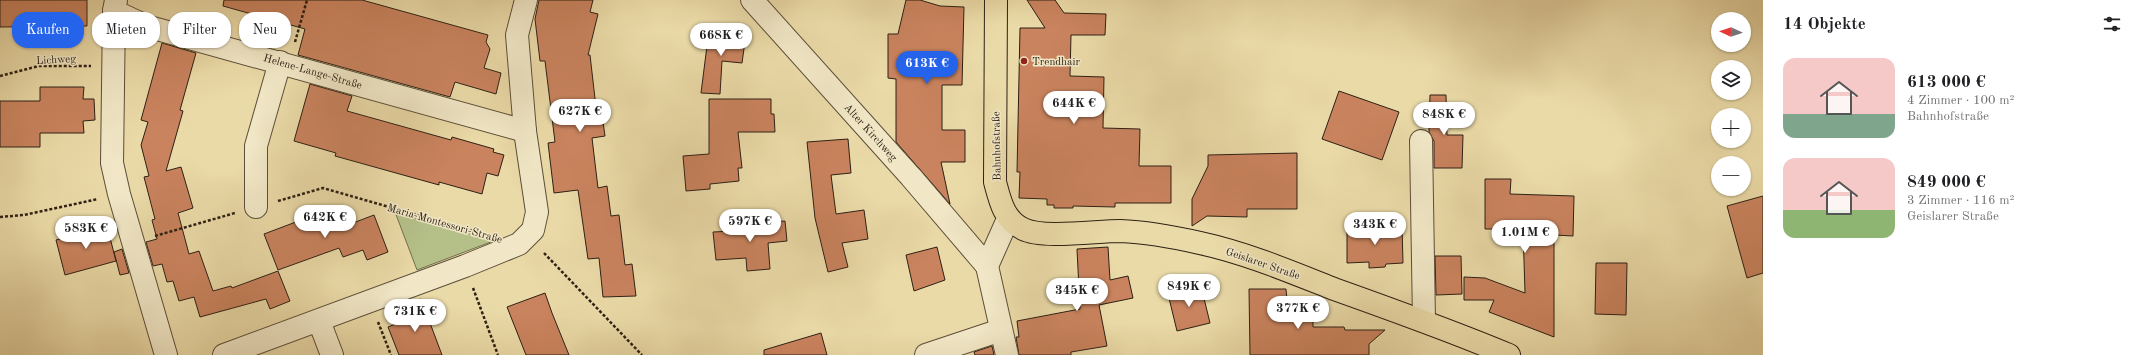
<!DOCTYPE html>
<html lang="de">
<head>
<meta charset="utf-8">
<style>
  body { margin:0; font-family:"Old Standard TT",serif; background:#f2f2f2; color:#202124; height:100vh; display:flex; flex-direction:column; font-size:15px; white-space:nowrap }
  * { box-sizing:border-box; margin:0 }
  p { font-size:13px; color:#757577 }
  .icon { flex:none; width:22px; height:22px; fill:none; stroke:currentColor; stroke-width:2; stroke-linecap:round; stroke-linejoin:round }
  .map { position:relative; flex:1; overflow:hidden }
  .details { display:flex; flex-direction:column; background:#fff; width:380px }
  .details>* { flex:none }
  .hud { position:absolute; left:12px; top:12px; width:380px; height:36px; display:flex; gap:8px }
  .needle { width:26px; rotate:273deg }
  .fabs { position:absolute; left:1711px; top:12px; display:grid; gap:8px }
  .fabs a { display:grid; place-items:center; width:40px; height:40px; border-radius:50%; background:#fff; box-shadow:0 1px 3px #0004; font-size:20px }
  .price { position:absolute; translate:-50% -34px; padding:0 9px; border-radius:14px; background:#fff; color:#222; font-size:13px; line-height:26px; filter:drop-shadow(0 1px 2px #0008) }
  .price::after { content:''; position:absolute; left:50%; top:24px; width:12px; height:9px; margin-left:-6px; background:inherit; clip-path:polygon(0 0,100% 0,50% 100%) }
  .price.active { background:#2563eb; color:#fff }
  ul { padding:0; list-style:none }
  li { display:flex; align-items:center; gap:12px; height:100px; padding:0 20px }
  li span { display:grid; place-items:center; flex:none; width:112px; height:80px; border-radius:12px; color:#555 }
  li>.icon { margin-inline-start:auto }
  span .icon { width:48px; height:48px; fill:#fffc; stroke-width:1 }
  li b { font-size:17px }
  h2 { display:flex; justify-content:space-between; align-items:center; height:48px; padding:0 20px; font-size:17px }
  .chip { padding:0 14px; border-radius:16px; background:#fff; box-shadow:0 1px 3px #0004; font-size:14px; line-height:36px }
  .chip.active { background:#2563eb; color:#fff }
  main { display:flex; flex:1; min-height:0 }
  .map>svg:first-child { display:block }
  .green { fill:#b5c089; stroke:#71704e }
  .building { fill:#c9835e; stroke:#2d2014 }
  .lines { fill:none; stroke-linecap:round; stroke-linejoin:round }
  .minor-casing { stroke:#5c4e39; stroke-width:24 }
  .major-casing { stroke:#2d2014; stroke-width:24 }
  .path { stroke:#2d2014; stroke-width:2.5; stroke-dasharray:3 2; stroke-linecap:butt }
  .minor { stroke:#f1e7c6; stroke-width:22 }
  .major { stroke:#eadaa7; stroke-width:22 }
  .poi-dot { fill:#8f2418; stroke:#f1e7c6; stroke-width:1.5 }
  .labels { text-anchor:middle; stroke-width:3; stroke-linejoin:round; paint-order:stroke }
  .street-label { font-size:11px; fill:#2d2014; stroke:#f1e7c6 }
  .poi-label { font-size:11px; fill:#2d2014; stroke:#f1e7c6; text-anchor:start }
</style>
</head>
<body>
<main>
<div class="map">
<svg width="1763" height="355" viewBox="0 0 1763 355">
  <rect width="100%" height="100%" fill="#eadaa7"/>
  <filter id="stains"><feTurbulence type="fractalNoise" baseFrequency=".005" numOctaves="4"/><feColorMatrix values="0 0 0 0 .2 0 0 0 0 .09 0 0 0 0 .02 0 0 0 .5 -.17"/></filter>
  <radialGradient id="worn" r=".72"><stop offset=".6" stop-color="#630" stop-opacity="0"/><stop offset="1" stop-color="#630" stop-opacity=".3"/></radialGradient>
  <path class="green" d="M395,212L495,240H496L417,270Z"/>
  <g class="building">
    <path d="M0,0H87V26L0,27Z"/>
    <path d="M224,0H362L488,35L486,42L490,49L484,68L501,73L496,94L455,82L450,97L298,55L305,29L223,6Z"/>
    <path d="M539,0H593L590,12L598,14L588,55H590L597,116L602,115L605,136L592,138L598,188L607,186L611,216L619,215L625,265L632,264L636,296L603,297L599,258L588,259L578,190L554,193L548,143L555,142L545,61H540L535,19Z"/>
    <path d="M906,0H920L940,6L964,7L962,85H942V130H965V162H941L950,204L896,142V79L888,78V34H898Z"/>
    <path d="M1027,0H1055L1064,13L1106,14L1105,35H1071L1070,76L1104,77L1103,128L1140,129L1139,166H1171V203H1115V207L1073,206V208H1054V205H1047V199L1019,198L1020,172H1017L1020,28H1045Z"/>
    <path d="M709,30L746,34L742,63L722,61L720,94L701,93Z"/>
    <path d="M162,43L196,53L180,110L183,111L166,171L181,167L193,208L178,213L189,254L199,251L213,291L231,286L232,288L278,271L290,301L270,309L266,299L200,317L194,297L179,301L173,281L167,282L162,264L153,266L146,242L157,239L152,220L155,219L144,177L149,176L141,145L148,122L141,120Z"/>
    <path d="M310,84L352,96L347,111L451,140L452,137L494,149L493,152L504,155L498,176L487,173L482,194L439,182V185L335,156L336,153L294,141Z"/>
    <path d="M40,87H84L83,99H94L95,120L83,121L84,133H40V147H0V101H40Z"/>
    <path d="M1339,91L1399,112L1382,160L1322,139Z"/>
    <path d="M1430,95H1446L1447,135H1463L1462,168H1434V141L1429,132Z"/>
    <path d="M709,99H771V114H774L775,132H738L742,168H738L739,181L710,184V189L686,191L683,156L709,154Z"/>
    <path d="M848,139L851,173L831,175L836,214L864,210L868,239L842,243L848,267L828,272L815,218L807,142Z"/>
    <path d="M1297,153V209H1247V217L1207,216L1192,226V199L1208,166V155Z"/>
    <path d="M1485,179H1511L1510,194L1574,196L1573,236L1554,235V337L1489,312L1494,300H1464V277L1485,278L1525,293L1523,229H1485Z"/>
    <path d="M1763,196V273L1747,278L1727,206Z"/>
    <path d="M325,211L329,221L350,213L353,223L374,215L388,252L367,260L363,250L343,257L339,248L278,270L264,234Z"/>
    <path d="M785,221L787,241L768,243L770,269L747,271L746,258L716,260L713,232L733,231L732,225Z"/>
    <path d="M107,226L116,261L65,275L56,240Z"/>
    <path d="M1402,226L1403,263L1386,264L1385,267L1369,268V262L1347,263V227Z"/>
    <path d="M937,247L945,280L914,291L906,255Z"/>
    <path d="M1108,247L1110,280L1128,276L1133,298L1099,305L1107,346L1071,352V355H1019L1016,337H1019L1017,321L1080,309L1077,249Z"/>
    <path d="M122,249L129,273L120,275L114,252Z"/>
    <path d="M1435,256H1461L1462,294L1436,295Z"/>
    <path d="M1596,263H1627L1626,315L1595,314Z"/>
    <path d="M1201,286L1210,323L1177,331L1168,294Z"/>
    <path d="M1249,289H1286L1287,300L1313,310V327H1344L1345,330H1385L1369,344V355H1250Z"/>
    <path d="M545,293L552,313L569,355H526L507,307Z"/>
    <path d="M421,299L442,355H399L388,327L408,319L403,306Z"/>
    <path d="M821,333L827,355H764V350Z"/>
    <path d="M992,346L994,355H975L974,352Z"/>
  </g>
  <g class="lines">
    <g class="minor-casing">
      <g id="minor">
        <path d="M116,0L114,11L146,26L525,131"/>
        <path d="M752,0L911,177L987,266"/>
        <path d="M114,11L112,163L119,194L166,355"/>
        <path d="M1421,141L1424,321"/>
        <path d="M256,207V146L280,62"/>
        <path d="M319,321L332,355"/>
        <path d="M224,355L465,266L519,244L533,230L537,212L525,131L517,35L526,0"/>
        <path d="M926,355L1001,330"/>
        <path d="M1007,355L987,266L1008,219"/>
      </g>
    </g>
    <g class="major-casing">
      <path id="major" d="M996,0L995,182C1000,201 1004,220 1023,229C1043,239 1096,231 1120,231C1147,232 1174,237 1200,243C1246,253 1291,272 1334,289C1393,310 1452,331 1509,355"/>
    </g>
    <g class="path">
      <path d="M295,42L307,0"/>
      <path d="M0,76L39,66H91"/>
      <path d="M278,201L323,188L483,234"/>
      <path d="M0,217L24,215L98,199"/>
      <path d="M155,236L235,213"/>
      <path d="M544,253L642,355"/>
      <path d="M473,288L498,355"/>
      <path d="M378,322L391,355"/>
    </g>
    <use href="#minor" class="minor"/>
    <use href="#major" class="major"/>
  </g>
  <circle class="poi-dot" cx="1024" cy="61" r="4"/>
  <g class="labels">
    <g class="street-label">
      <text transform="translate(56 59) rotate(-3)" y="4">Lichweg</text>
      <text transform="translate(313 71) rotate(16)" y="4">Helene-Lange-Straße</text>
      <text transform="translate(871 132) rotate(48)" y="4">Alter Kirchweg</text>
      <text transform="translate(996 146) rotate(-91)" y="4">Bahnhofstraße</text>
      <text transform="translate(445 223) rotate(16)" y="4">Maria-Montessori-Straße</text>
      <text transform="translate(1263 263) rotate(19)" y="4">Geislarer Straße</text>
    </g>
    <g class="poi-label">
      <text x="1032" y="65">Trendhair</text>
    </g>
  </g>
  <rect width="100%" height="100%" filter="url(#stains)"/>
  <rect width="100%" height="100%" fill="url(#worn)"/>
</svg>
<div class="fabs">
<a><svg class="needle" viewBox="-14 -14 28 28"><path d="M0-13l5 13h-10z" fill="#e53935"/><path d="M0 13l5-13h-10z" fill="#757577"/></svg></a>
<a><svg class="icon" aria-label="layers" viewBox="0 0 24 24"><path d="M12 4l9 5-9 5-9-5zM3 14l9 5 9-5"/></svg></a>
<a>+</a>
<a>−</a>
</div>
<b class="price" style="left:721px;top:57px">668K €</b>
<b class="price active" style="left:927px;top:85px">613K €</b>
<b class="price" style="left:1074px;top:125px">644K €</b>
<b class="price" style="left:580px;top:133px">627K €</b>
<b class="price" style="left:1444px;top:136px">848K €</b>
<b class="price" style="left:325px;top:239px">642K €</b>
<b class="price" style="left:750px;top:243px">597K €</b>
<b class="price" style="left:1375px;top:246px">343K €</b>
<b class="price" style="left:86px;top:250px">583K €</b>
<b class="price" style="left:1525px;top:254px">1.01M €</b>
<b class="price" style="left:1189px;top:308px">849K €</b>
<b class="price" style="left:1077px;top:312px">345K €</b>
<b class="price" style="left:1298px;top:330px">377K €</b>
<b class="price" style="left:415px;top:333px">731K €</b>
<div class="hud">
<a class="chip active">Kaufen</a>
<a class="chip">Mieten</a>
<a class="chip">Filter</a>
<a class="chip">Neu</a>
</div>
</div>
<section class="details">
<h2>14 Objekte<svg class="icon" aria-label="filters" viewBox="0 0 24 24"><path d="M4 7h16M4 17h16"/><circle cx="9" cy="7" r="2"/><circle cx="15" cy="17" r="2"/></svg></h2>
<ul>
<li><span style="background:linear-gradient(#f6c9c9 70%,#7fa58c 0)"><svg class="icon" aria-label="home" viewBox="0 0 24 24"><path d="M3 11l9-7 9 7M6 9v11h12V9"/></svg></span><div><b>613 000 €</b><p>4 Zimmer · 100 m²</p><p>Bahnhofstraße</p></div></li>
<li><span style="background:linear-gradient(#f6c9c9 65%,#8fb573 0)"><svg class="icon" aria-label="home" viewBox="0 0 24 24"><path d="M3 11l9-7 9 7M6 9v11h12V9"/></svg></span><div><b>849 000 €</b><p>3 Zimmer · 116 m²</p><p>Geislarer Straße</p></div></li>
</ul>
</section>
</main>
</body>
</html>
